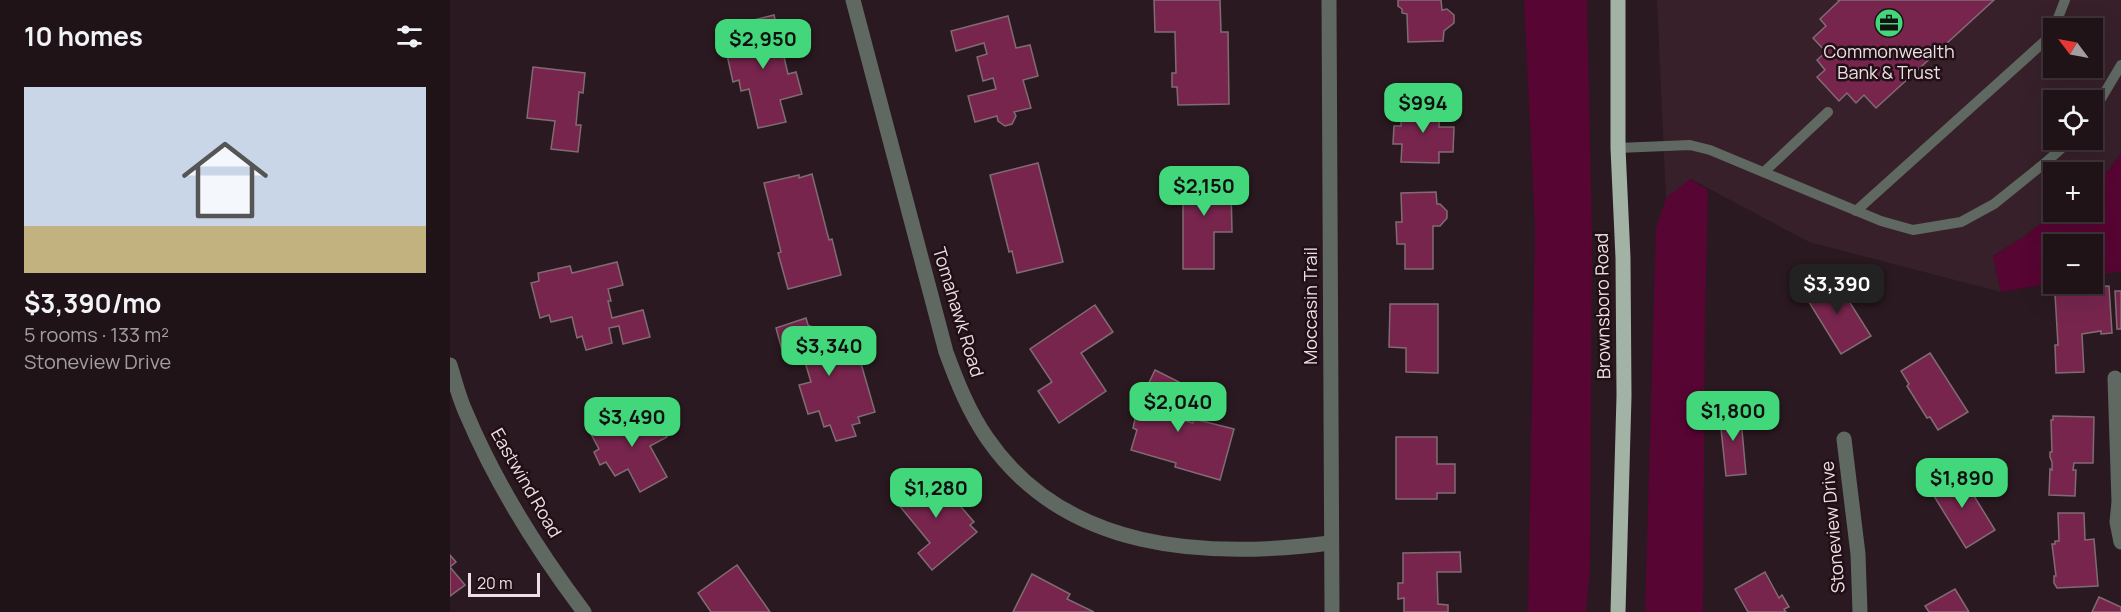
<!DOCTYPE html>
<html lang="en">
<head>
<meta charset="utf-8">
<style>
  body { margin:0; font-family:Manrope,sans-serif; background:#2d2025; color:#f1f3f6; height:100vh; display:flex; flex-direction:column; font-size:22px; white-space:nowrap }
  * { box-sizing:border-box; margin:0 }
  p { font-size:20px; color:#a29ea2 }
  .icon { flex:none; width:33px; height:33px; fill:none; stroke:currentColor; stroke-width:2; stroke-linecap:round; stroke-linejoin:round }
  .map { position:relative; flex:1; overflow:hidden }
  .drawer { display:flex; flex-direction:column; background:#201318; width:450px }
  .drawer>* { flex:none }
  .needle { width:39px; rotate:302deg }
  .fabs { position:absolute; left:1593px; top:18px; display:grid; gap:12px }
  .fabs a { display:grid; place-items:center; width:60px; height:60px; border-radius:0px; background:#201318; box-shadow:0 6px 24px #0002,0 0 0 2px #3d3237; font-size:30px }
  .scale { position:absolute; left:18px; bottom:15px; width:72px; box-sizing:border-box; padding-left:6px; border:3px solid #ede0e5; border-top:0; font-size:16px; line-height:21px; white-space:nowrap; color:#ede0e5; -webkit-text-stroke:4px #201016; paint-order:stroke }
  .price { position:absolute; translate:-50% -51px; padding:0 14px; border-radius:12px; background:#42d77b; color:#111; font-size:20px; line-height:39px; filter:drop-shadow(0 2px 3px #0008) }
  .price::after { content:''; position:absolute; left:50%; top:36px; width:18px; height:14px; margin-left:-9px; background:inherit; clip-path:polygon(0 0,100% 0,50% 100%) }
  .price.on { background:#222; color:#fff }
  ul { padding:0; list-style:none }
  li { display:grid; align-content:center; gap:12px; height:318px; padding:0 24px }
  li+li { border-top:2px solid #3d3237 }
  li span { display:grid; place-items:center; height:186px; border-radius:0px; color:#555 }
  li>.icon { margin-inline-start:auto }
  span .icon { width:108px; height:108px; fill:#fffc; stroke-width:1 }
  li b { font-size:26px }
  h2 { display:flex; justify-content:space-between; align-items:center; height:72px; padding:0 24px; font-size:26px }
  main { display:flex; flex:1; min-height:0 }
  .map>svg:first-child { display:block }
  .built { fill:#37202a; fill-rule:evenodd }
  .green { fill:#570532 }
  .building { fill:#77254d; stroke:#816b73; stroke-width:1.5 }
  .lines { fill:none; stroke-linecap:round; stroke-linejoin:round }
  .service { stroke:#606862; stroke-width:10 }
  .minor { stroke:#606862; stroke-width:15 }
  .primary { stroke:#a2b2a5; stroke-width:15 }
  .labels { text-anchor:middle; stroke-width:5; stroke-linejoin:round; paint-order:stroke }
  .poi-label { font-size:18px; fill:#ede0e5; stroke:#201016 }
  .street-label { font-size:18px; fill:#ede0e5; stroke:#201016 }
</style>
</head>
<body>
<main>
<section class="drawer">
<h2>10 homes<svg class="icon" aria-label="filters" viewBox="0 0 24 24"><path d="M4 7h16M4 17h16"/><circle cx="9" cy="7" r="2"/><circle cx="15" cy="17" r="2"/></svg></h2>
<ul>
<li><span style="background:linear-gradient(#c9d6e8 75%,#c2b280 0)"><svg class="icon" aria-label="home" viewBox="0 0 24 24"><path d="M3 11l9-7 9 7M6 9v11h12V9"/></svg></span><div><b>$3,390/mo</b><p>5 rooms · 133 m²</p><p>Stoneview Drive</p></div></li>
</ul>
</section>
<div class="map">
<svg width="1671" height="612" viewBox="0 0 1671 612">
  <rect width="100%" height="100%" fill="#2a1920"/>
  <path class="built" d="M1207,0H1671V153L1660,169L1643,182L1642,172H1604V212H1606L1575,236L1543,256L1551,292L1359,242L1241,179L1216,198ZM1604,28H1642V68H1604ZM1604,100H1642V140H1604Z"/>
  <g class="green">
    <path d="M1074,0H1137L1142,237L1140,568L1136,612H1078L1085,228Z"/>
    <path d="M1671,153V271L1643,276L1642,244H1604L1603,283L1551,292L1543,256L1575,236L1606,212H1642L1643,182L1660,169Z"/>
    <path d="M1240,179L1258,190L1255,313L1253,612H1195L1206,228L1216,198Z"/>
  </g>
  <g class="building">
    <path d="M704,0H770L771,32H778L779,104L728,105L727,87H722V73H726L725,32H705Z"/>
    <path d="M948,0H991L992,10L997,9L1004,15V23L994,31L993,41L958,42L957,14L952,13V9L948,6Z"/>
    <path d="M1388,0H1544L1426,108L1414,95L1406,103L1397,93L1389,101L1367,77L1375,70L1367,60L1376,52L1363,38L1376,26L1370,19L1389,1Z"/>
    <path d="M324,15L338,74L346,72L352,94L330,100L336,122L308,128L299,89L291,91L289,80L283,82L277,55L289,52L283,25Z"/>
    <path d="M558,16L566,48L580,45L588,76L573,80L581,108L564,112L566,116L562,124L555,126L548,121L547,116L525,122L518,96L546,89L543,78L533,81L527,57L537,54L534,43L506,51L501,31Z"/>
    <path d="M83,67L135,73L133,93L129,92L126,125H131L128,152L101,149L105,121L77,118Z"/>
    <path d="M952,102L990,104L989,127H1004L1003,152H989V163L951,162L952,144H943L944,126H951Z"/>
    <path d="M588,163L613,262L567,273L562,251L559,252L540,175Z"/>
    <path d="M768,167V188H781L782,232H764V269H733V187H740V168Z"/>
    <path d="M362,174L379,240L382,239L391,275L338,289L328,253L331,252L314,183L349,175V178Z"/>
    <path d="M986,192L987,204H990L997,211V218L990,226H983V269H955V244H947L946,222H952L951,193Z"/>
    <path d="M167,262L173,285L158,289L161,301H158L162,318L193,310L200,337L173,344L169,326L159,328L162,343L136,350L132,336L127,338L122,317L101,322L99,315L90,318L81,283L89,281L88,273L120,266L122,273Z"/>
    <path d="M1383,276L1421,336L1391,354L1354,294Z"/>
    <path d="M1659,286L1662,333L1651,334V331L1632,334L1634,372L1606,373L1605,345H1608L1605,294L1640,292V287Z"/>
    <path d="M1665,291H1671V329H1667Z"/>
    <path d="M940,304H988V373L956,372V348L939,347Z"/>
    <path d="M645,305L663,332L631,353L656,391L609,423L588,391L602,382L580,349Z"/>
    <path d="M356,318L358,325L376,335L390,331L397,357L408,353L425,412L408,417L410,423L402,425L406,436L386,441L380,425L374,427L369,411L358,414L349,385L361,382L352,352L334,357L326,328Z"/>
    <path d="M1480,353L1518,412L1488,430L1480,417L1477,418L1457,386L1459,384L1451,371Z"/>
    <path d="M705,370L731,383L717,415L743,423L744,419L784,429L770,480L725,467L726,463L681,450L687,430L683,428L688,406Z"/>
    <path d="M1290,408L1296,474L1276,476L1269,410Z"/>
    <path d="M203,411L217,437L200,446L217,477L190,492L178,469L165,476L156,462L150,465L144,452L149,449L141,434L180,412L184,421Z"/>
    <path d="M1603,416L1644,417L1643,463H1624L1623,470H1626L1625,496L1599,495L1600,469L1602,470V462L1600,457V452H1602L1601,420H1603Z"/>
    <path d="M946,437H987V464H1005V493H987V499H946Z"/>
    <path d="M479,470L493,487L490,490L502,504L506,501L524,522L520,525L527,532L482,570L468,553L480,543L444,499Z"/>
    <path d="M1508,470L1545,530L1516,548L1479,488Z"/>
    <path d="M1608,513H1634L1635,540L1644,539L1648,586L1607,588L1604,583V576H1606L1602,544H1605V541H1609Z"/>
    <path d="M1010,552L1011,572H987L988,604L998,605V612H954V598L948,599V583H953V553Z"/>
    <path d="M0,555L6,562L0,567L15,585L0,596Z"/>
    <path d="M287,565L320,612H261L248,593Z"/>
    <path d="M1315,572L1329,598L1332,595L1339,607L1334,609L1336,612H1298L1285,589Z"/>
    <path d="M582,574L620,594L617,599L644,612H563Z"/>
    <path d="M1505,589L1519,612H1479L1475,606Z"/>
    <path d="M1649,597L1671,607V612H1642Z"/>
  </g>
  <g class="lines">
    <g class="service">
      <path d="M1642,114L1671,65"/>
      <path d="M1168,148L1240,145L1260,150L1431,221L1463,230L1511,222L1544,204L1595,163L1621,140"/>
      <path d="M1314,172L1378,112"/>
      <path d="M1406,211L1596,40L1608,18L1615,0"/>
    </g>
    <g class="minor">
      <path d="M403,0L496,352C507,382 519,412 537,438C615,552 756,559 880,543"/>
      <path d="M879,0L882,612"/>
      <path d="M0,365C5,381 9,398 16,413C46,484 88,551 134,612"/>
      <path d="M1665,378L1669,502L1667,522L1671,542"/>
      <path d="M1394,439L1408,554L1410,612"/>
    </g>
    <path class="primary" d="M1168,612L1174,396L1173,258L1168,148V0"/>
  </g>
  <defs>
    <g id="office-disc" transform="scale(1.5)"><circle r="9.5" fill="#42d77b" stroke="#201016"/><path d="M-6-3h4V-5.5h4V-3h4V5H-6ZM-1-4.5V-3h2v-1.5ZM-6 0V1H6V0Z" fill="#111"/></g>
  </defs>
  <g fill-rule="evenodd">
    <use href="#office-disc" x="1439" y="23"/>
  </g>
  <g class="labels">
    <g class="poi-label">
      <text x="1439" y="58">Commonwealth<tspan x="1439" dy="21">Bank &amp; Trust</tspan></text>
    </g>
    <g class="street-label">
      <text transform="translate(861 306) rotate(-90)" y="6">Moccasin Trail</text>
      <text transform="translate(1153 306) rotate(-91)" y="6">Brownsboro Road</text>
      <text transform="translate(508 312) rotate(73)" y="6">Tomahawk Road</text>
      <text transform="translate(76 483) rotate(60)" y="6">Eastwind Road</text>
      <text transform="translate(1383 527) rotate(-95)" y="6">Stoneview Drive</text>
    </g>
  </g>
</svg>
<div class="fabs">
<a><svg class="needle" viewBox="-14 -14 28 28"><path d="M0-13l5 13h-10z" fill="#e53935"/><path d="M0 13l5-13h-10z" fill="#a29ea2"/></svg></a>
<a><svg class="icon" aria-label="locate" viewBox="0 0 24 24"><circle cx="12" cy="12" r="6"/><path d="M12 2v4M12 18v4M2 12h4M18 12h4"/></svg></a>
<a>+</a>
<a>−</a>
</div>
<div class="scale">20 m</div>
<b class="price" style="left:313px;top:70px">$2,950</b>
<b class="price" style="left:973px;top:134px">$994</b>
<b class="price" style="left:754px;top:217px">$2,150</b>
<b class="price on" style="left:1387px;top:315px">$3,390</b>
<b class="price" style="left:379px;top:377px">$3,340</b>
<b class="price" style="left:728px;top:433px">$2,040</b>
<b class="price" style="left:1283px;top:442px">$1,800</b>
<b class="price" style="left:182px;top:448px">$3,490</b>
<b class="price" style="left:1512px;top:509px">$1,890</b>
<b class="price" style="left:486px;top:519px">$1,280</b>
</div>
</main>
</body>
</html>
